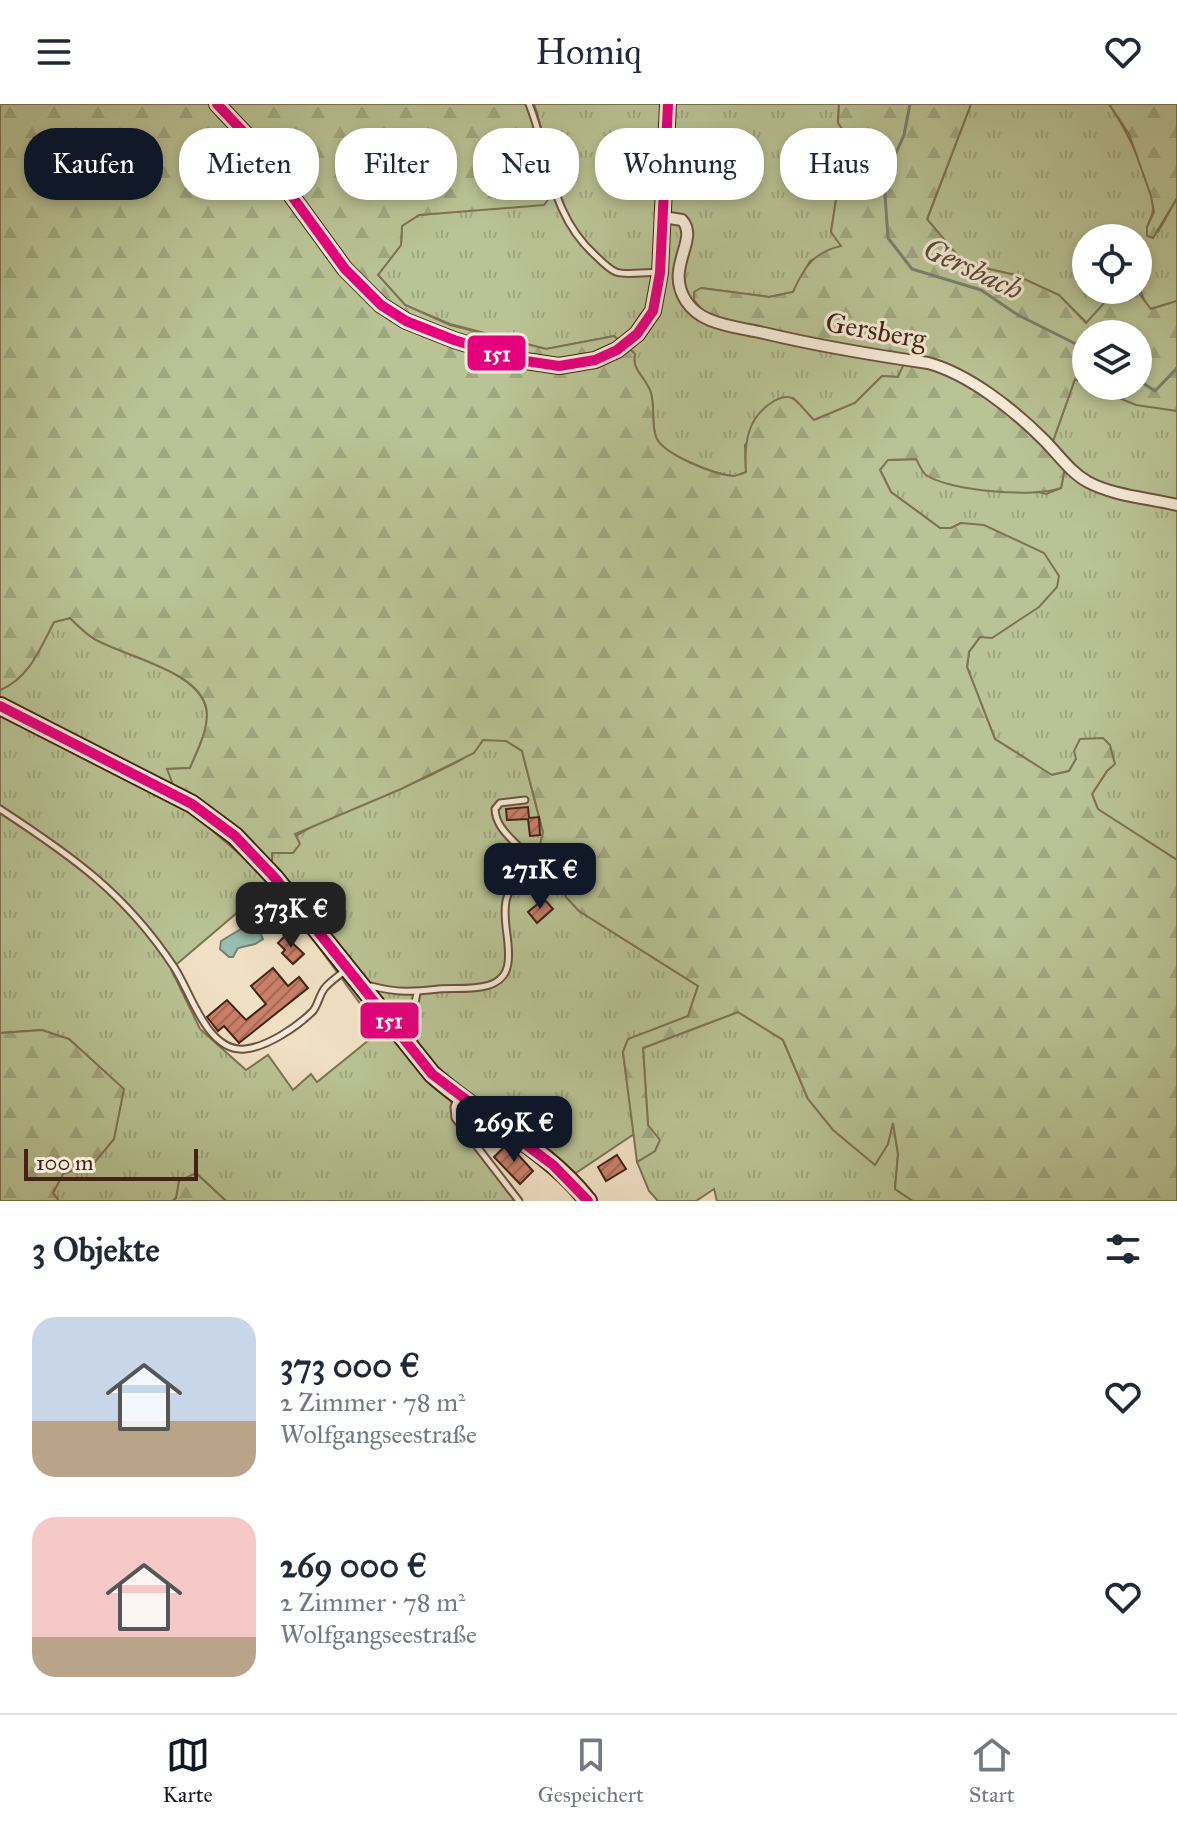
<!DOCTYPE html>
<html lang="de">
<head>
<meta charset="utf-8">
<style>
  body { margin:0; font-family:"IM FELL Great Primer",serif; background:#f6f6f7; color:#1f2937; height:100vh; display:flex; flex-direction:column; font-size:30px; white-space:nowrap }
  * { box-sizing:border-box; margin:0 }
  p { font-size:26px; color:#747a83 }
  .icon { flex:none; width:44px; height:44px; fill:none; stroke:currentColor; stroke-width:2; stroke-linecap:round; stroke-linejoin:round }
  .map { position:relative; height:1097px; overflow:hidden }
  .details { display:flex; flex-direction:column; background:#fff; flex:1 }
  .details>* { flex:none }
  .top-card { position:absolute; left:24px; top:24px; width:1130px; height:72px; display:flex; gap:16px }
  .tools { position:absolute; left:1072px; top:120px; display:grid; gap:16px }
  .tools a { display:grid; place-items:center; width:80px; height:80px; border-radius:50%; background:#fff; box-shadow:0 4px 12px #0003; font-size:40px }
  .scale { position:absolute; left:24px; bottom:20px; width:174px; box-sizing:border-box; padding-left:8px; border:4px solid #442314; border-top:0; font-size:22px; line-height:28px; white-space:nowrap; color:#442314; -webkit-text-stroke:6px #f6ecd9; paint-order:stroke }
  .price { position:absolute; translate:-50% -68px; padding:0 18px; border-radius:16px; background:#111827; color:#fff; font-size:26px; line-height:52px; filter:drop-shadow(0 2px 4px #0008) }
  .price::after { content:''; position:absolute; left:50%; top:48px; width:24px; height:18px; margin-left:-12px; background:inherit; clip-path:polygon(0 0,100% 0,50% 100%) }
  .price.active { background:#222; color:#fff }
  ul { padding:0; list-style:none }
  li { display:flex; align-items:center; gap:24px; height:200px; padding:0 32px }
  li span { display:grid; place-items:center; flex:none; width:224px; height:160px; border-radius:24px; color:#555 }
  li>.icon { margin-inline-start:auto }
  span .icon { width:96px; height:96px; fill:#fffc; stroke-width:1 }
  li b { font-size:34px }
  h2 { display:flex; justify-content:space-between; align-items:center; height:96px; padding:0 32px; font-size:34px }
  .tag { padding:0 28px; border-radius:32px; background:#fff; box-shadow:0 4px 12px #0003; font-size:28px; line-height:72px }
  .tag.active { background:#111827; color:#fff }
  header { display:flex; justify-content:space-between; align-items:center; height:104px; padding:0 32px; background:#fff; font-size:36px; font-weight:600 }
  .tabs { display:flex; justify-content:space-around; align-items:center; height:112px; border-top:2px solid #e0e1e3; background:#fff; font-size:22px; color:#747a83 }
  .tabs a { display:grid; justify-items:center; gap:4px }
  .tabs .active { color:#111827 }
  .map>svg:first-child { display:block }
  .grass { fill:url(#grass-tufts); stroke:#7e7354; stroke-width:2; fill-rule:evenodd }
  .forest { fill:url(#forest-firs); stroke:#7e7354; stroke-width:2 }
  .water { fill:#9bbeb1; stroke:#788072; stroke-width:2 }
  .lines { fill:none; stroke-linecap:round; stroke-linejoin:round }
  .stream { stroke:#788072; stroke-width:3 }
  .building { fill:url(#building-hatch); stroke:#442314; stroke-width:2 }
  .lane-casing { stroke:#6f5240; stroke-width:9 }
  .street-casing { stroke:#6f5240; stroke-width:14 }
  .secondary-casing { stroke:#442314; stroke-width:18 }
  .primary-casing { stroke:#442314; stroke-width:20 }
  .lane { stroke:#f6ecd9; stroke-width:5 }
  .street { stroke:#f6ecd9; stroke-width:10 }
  .secondary { stroke:#f6ecd9; stroke-width:14 }
  .primary { stroke:#f1e1c4; stroke-width:16 }
  .bus-1-casing { stroke:#f6ecd9; stroke-width:16 }
  .bus-1 { stroke:#e5007d; stroke-width:10 }
  .labels { text-anchor:middle; stroke-width:6; stroke-linejoin:round; paint-order:stroke }
  .street-label { font-size:28px; fill:#442314; stroke:#f6ecd9 }
  .water-label { font-size:30px; font-style:italic; fill:#5a4a3b; stroke:#f6ecd9 }
  .line-badge { stroke:#f6ecd9; stroke-width:3 }
  .badge-label { font-size:22px; text-anchor:middle; font-weight:bold; fill:#fff }
</style>
</head>
<body>
<header><svg class="icon" aria-label="menu" viewBox="0 0 24 24"><path d="M4 6h16M4 12h16M4 18h16"/></svg>Homiq<svg class="icon" aria-label="heart" viewBox="0 0 24 24"><path d="M12 20l-8-8c-3-5 5-10 8-4 3-6 11-1 8 4z"/></svg></header>
<div class="map">
<svg width="1177" height="1097" viewBox="0 0 1177 1097">
  <defs>
    <pattern id="grass-tufts" width="24" height="20" patternUnits="userSpaceOnUse" patternTransform="scale(2)"><rect width="24" height="20" fill="#b9c395"/><path d="M3 7l-1-3M5 7V3M7 7l1-3M15 17l-1-3M17 17v-4M19 17l1-3" fill="none" stroke="#a0a780"/></pattern>
    <pattern id="forest-firs" width="22" height="20" patternUnits="userSpaceOnUse" patternTransform="scale(2)"><rect width="22" height="20" fill="#b9c395"/><path d="M5 1l3.5 6h-7zM16 11l3.5 6h-7z" fill="#a0a780"/></pattern>
    <pattern id="building-hatch" width="6" height="6" patternUnits="userSpaceOnUse" patternTransform="scale(2)"><rect width="6" height="6" fill="#ca806a"/><path d="M-1 1l2-2M0 6l6-6M5 7l2-2" fill="none" stroke="#a66856"/></pattern>
  </defs>
  <rect width="100%" height="100%" fill="#f1e1c4"/>
  <filter id="stains"><feTurbulence type="fractalNoise" baseFrequency=".0025" numOctaves="4"/><feColorMatrix values="0 0 0 0 .2 0 0 0 0 .09 0 0 0 0 .02 0 0 0 .5 -.17"/></filter>
  <radialGradient id="worn" r=".72"><stop offset=".6" stop-color="#630" stop-opacity="0"/><stop offset="1" stop-color="#630" stop-opacity=".3"/></radialGradient>
  <g class="grass">
    <path d="M534,0H839L838,19L860,49L840,70L831,128L842,142L810,157L793,188L769,193L701,184L908,253L898,273L882,272L855,299L814,316L793,294L745,341L746,368C744,369 735,372 734,372C716,371 662,350 656,333C651,319 655,303 651,289C646,273 631,266 635,250L614,232L546,245L450,220L405,201L378,171L401,141L402,122L419,111L461,107L558,81Z"/>
    <path d="M971,0H1109C1125,23 1153,78 1153,105C1153,111 1149,118 1147,123L1158,128L1177,94V197L1150,205C1137,187 1135,173 1144,151L1138,150V134H1086V186H1116L1087,219L1059,191L1015,171L964,160L927,116Z"/>
    <path d="M1075,275L1105,290L1177,307V756L1098,706L1092,690L1107,667L1076,655L1069,667L1051,671L995,635L967,563L969,548L980,533L961,419L951,424H940L891,388L880,366L887,356L916,355L1046,390L1061,384L1065,364L1052,340Z"/>
    <path d="M70,514C77,521 85,529 94,535C124,553 206,567 207,611C207,629 197,647 190,664L168,665L272,777V749C316,712 381,695 433,670C452,660 471,654 483,636H506L522,647L543,728L536,760L561,781L566,793L579,807L698,882L688,912L628,936L623,948L634,1030L561,1079L512,1039L460,1008L456,1018L515,1097H226L196,1069L173,1097H59L53,1089L63,1069L95,1058L42,926L0,929V586C29,574 40,544 54,518ZM272,779L380,927L317,978L311,970L293,986L268,951L246,966L200,925L171,865Z"/>
    <path d="M738,908L783,936L808,995L893,1016L898,1050L895,1085L913,1097H717L714,1085L696,1097H658L649,1087L637,1058L654,1047L648,1021L643,944Z"/>
  </g>
  <g class="forest">
    <path d="M0,0H534L558,82L544,101L419,111L402,122L401,141L378,171L405,201L450,221L546,245L614,232L635,250C631,266 646,273 651,289C655,303 651,319 656,333C662,350 716,372 734,372C735,372 744,369 746,368C744,339 747,313 774,297C779,294 785,291 792,294C799,297 807,310 814,316L855,299L882,272L898,273L907,253L790,233L733,219L703,207L694,196V188L701,184L769,193L793,188C804,163 814,148 841,142L831,128L840,70L859,49L838,19L839,0H971L927,115L964,159L1015,171L1059,191L1086,219L1116,186H1138V182L1140,191L1151,205L1177,197V307L1136,301L1090,282H1138V230H1086V280L1075,275L1052,340L1065,364L1061,384C1036,394 949,387 926,371C922,368 919,360 916,355L888,356L880,366L891,388L940,424H951L961,419L984,421L1044,449L1059,472L1057,483L1039,503L992,534L980,533L969,548L967,563L995,635L1052,671L1069,667L1076,655L1074,647L1080,635L1103,634L1110,641L1115,660L1107,667L1092,690L1098,705L1177,756V1097H913L895,1085L898,1050L893,1019L888,1040L875,1061L833,1026L808,995L783,936L738,908L643,944L648,1021L660,1036L655,1047L637,1058L623,948L628,935L688,912L698,882L579,807L566,793L561,781L536,759L543,728L522,647L506,637L483,636L474,649L401,685L295,730L300,740L293,749H272V778L180,699L167,665L190,664C197,647 207,629 207,610C206,567 124,553 93,534C85,529 77,521 70,514L54,518C40,545 29,574 0,586Z"/>
    <path d="M1109,0H1177V94L1153,134L1147,132V123L1154,108L1151,92L1129,30Z"/>
    <path d="M42,926L69,935L124,985L114,1035L95,1058L63,1070L53,1089L59,1097H0V929Z"/>
    <path d="M196,1069L226,1097H173L176,1094L179,1077Z"/>
  </g>
  <path class="water" d="M246,822L258,824L263,835L255,840L238,844L233,853H229L220,845L221,837Z"/>
  <g class="lines">
    <g class="stream">
      <path d="M910,0L904,31L884,76L888,134L912,165L981,186L1018,211L1086,245"/>
      <path d="M1138,276L1155,287L1177,264"/>
    </g>
  </g>
  <g class="building">
    <path d="M528,703L529,714L539,713L540,731L530,732L528,715L507,716L506,705Z"/>
    <path d="M544,795L553,805L537,819L528,808Z"/>
    <path d="M285,832L304,850L293,860L282,849L285,846L278,839Z"/>
    <path d="M273,864L288,882L299,873L308,884L239,939L224,922L218,927L207,913L227,896L246,916L266,900L251,882Z"/>
    <path d="M504,1043L508,1047L512,1044L533,1067L520,1080L494,1053Z"/>
    <path d="M617,1051L626,1065L606,1077L598,1063Z"/>
  </g>
  <g class="lines">
    <g class="lane-casing">
      <g id="lane">
        <path d="M529,0C551,55 549,110 596,152C602,158 609,165 616,168C628,172 646,167 660,169"/>
        <path d="M0,705C72,752 125,789 174,863C191,888 207,949 245,945C267,943 297,923 313,907C318,901 319,892 324,885C329,878 340,871 347,865"/>
        <path d="M368,884L371,882C398,889 412,888 439,885C461,883 504,891 508,859C511,838 502,818 506,797C510,777 526,777 528,754C517,737 496,727 495,705L500,699L525,696"/>
        <path d="M414,941L412,913L417,889"/>
        <path d="M457,994L454,1003L455,1014L519,1097"/>
      </g>
    </g>
    <g class="street-casing">
      <path id="street" d="M663,113L682,116C700,136 664,163 686,197C692,206 700,212 710,216C727,223 746,225 764,229C818,242 873,251 928,259C969,270 1014,306 1044,336C1058,350 1070,368 1088,378C1114,392 1149,394 1177,401"/>
    </g>
    <g class="secondary-casing">
      <path id="secondary" d="M217,0L251,36L345,165L381,201L406,217L454,236L519,256L559,262L595,256L617,246L637,230L653,207L660,169L668,0"/>
    </g>
    <g class="primary-casing">
      <path id="primary" d="M0,602L192,700L235,732L275,774L432,970C482,1015 546,1043 588,1097"/>
    </g>
    <use href="#lane" class="lane"/>
    <use href="#street" class="street"/>
    <use href="#secondary" class="secondary"/>
    <use href="#primary" class="primary"/>
    <g class="bus-1-casing">
      <g id="bus-1">
        <path d="M217,0L251,36L345,165L381,201L406,217L454,236L519,256L559,262L595,256L617,246L637,230L653,207L660,169L668,0"/>
        <path d="M0,602L192,700L235,732L275,774L432,970L553,1061L588,1097"/>
      </g>
    </g>
    <use href="#bus-1" class="bus-1"/>
  </g>
  <g class="labels">
    <g class="street-label">
      <text transform="translate(876 226) rotate(10)" y="10">Gersberg</text>
    </g>
    <g class="water-label">
      <text transform="translate(973 165) rotate(25)" y="10">Gersbach</text>
    </g>
  </g>
  <g class="line-badge">
    <rect x="466" y="230" width="61" height="38" rx="8" fill="#e5007d"/>
    <rect x="359" y="897" width="61" height="39" rx="8" fill="#e5007d"/>
  </g>
  <g class="badge-label">
    <text x="497" y="257">151</text>
    <text x="389" y="924">151</text>
  </g>
  <rect width="100%" height="100%" filter="url(#stains)"/>
  <rect width="100%" height="100%" fill="url(#worn)"/>
</svg>
<div class="tools">
<a><svg class="icon" aria-label="locate" viewBox="0 0 24 24"><circle cx="12" cy="12" r="6"/><path d="M12 2v4M12 18v4M2 12h4M18 12h4"/></svg></a>
<a><svg class="icon" aria-label="layers" viewBox="0 0 24 24"><path d="M12 4l9 5-9 5-9-5zM3 14l9 5 9-5"/></svg></a>
</div>
<div class="scale">100 m</div>
<b class="price" style="left:540px;top:807px">271K €</b>
<b class="price active" style="left:291px;top:846px">373K €</b>
<b class="price" style="left:514px;top:1060px">269K €</b>
<div class="top-card">
<a class="tag active">Kaufen</a>
<a class="tag">Mieten</a>
<a class="tag">Filter</a>
<a class="tag">Neu</a>
<a class="tag">Wohnung</a>
<a class="tag">Haus</a>
</div>
</div>
<section class="details">
<h2>3 Objekte<svg class="icon" aria-label="filters" viewBox="0 0 24 24"><path d="M4 7h16M4 17h16"/><circle cx="9" cy="7" r="2"/><circle cx="15" cy="17" r="2"/></svg></h2>
<ul>
<li><span style="background:linear-gradient(#c9d6e8 65%,#b9a48a 0)"><svg class="icon" aria-label="home" viewBox="0 0 24 24"><path d="M3 11l9-7 9 7M6 9v11h12V9"/></svg></span><div><b>373 000 €</b><p>2 Zimmer · 78 m²</p><p>Wolfgangseestraße</p></div><svg class="icon" aria-label="heart" viewBox="0 0 24 24"><path d="M12 20l-8-8c-3-5 5-10 8-4 3-6 11-1 8 4z"/></svg></li>
<li><span style="background:linear-gradient(#f6c9c9 75%,#b9a48a 0)"><svg class="icon" aria-label="home" viewBox="0 0 24 24"><path d="M3 11l9-7 9 7M6 9v11h12V9"/></svg></span><div><b>269 000 €</b><p>2 Zimmer · 78 m²</p><p>Wolfgangseestraße</p></div><svg class="icon" aria-label="heart" viewBox="0 0 24 24"><path d="M12 20l-8-8c-3-5 5-10 8-4 3-6 11-1 8 4z"/></svg></li>
</ul>
</section>
<nav class="tabs">
<a class="active"><svg class="icon" aria-label="map" viewBox="0 0 24 24"><path d="M3 6l6-2 6 2 6-2v14l-6 2-6-2-6 2zM9 4v14M15 6v14"/></svg>Karte</a>
<a><svg class="icon" aria-label="saved" viewBox="0 0 24 24"><path d="M7 4h10v16l-5-4-5 4z"/></svg>Gespeichert</a>
<a><svg class="icon" aria-label="home" viewBox="0 0 24 24"><path d="M3 11l9-7 9 7M6 9v11h12V9"/></svg>Start</a>
</nav>
</body>
</html>
